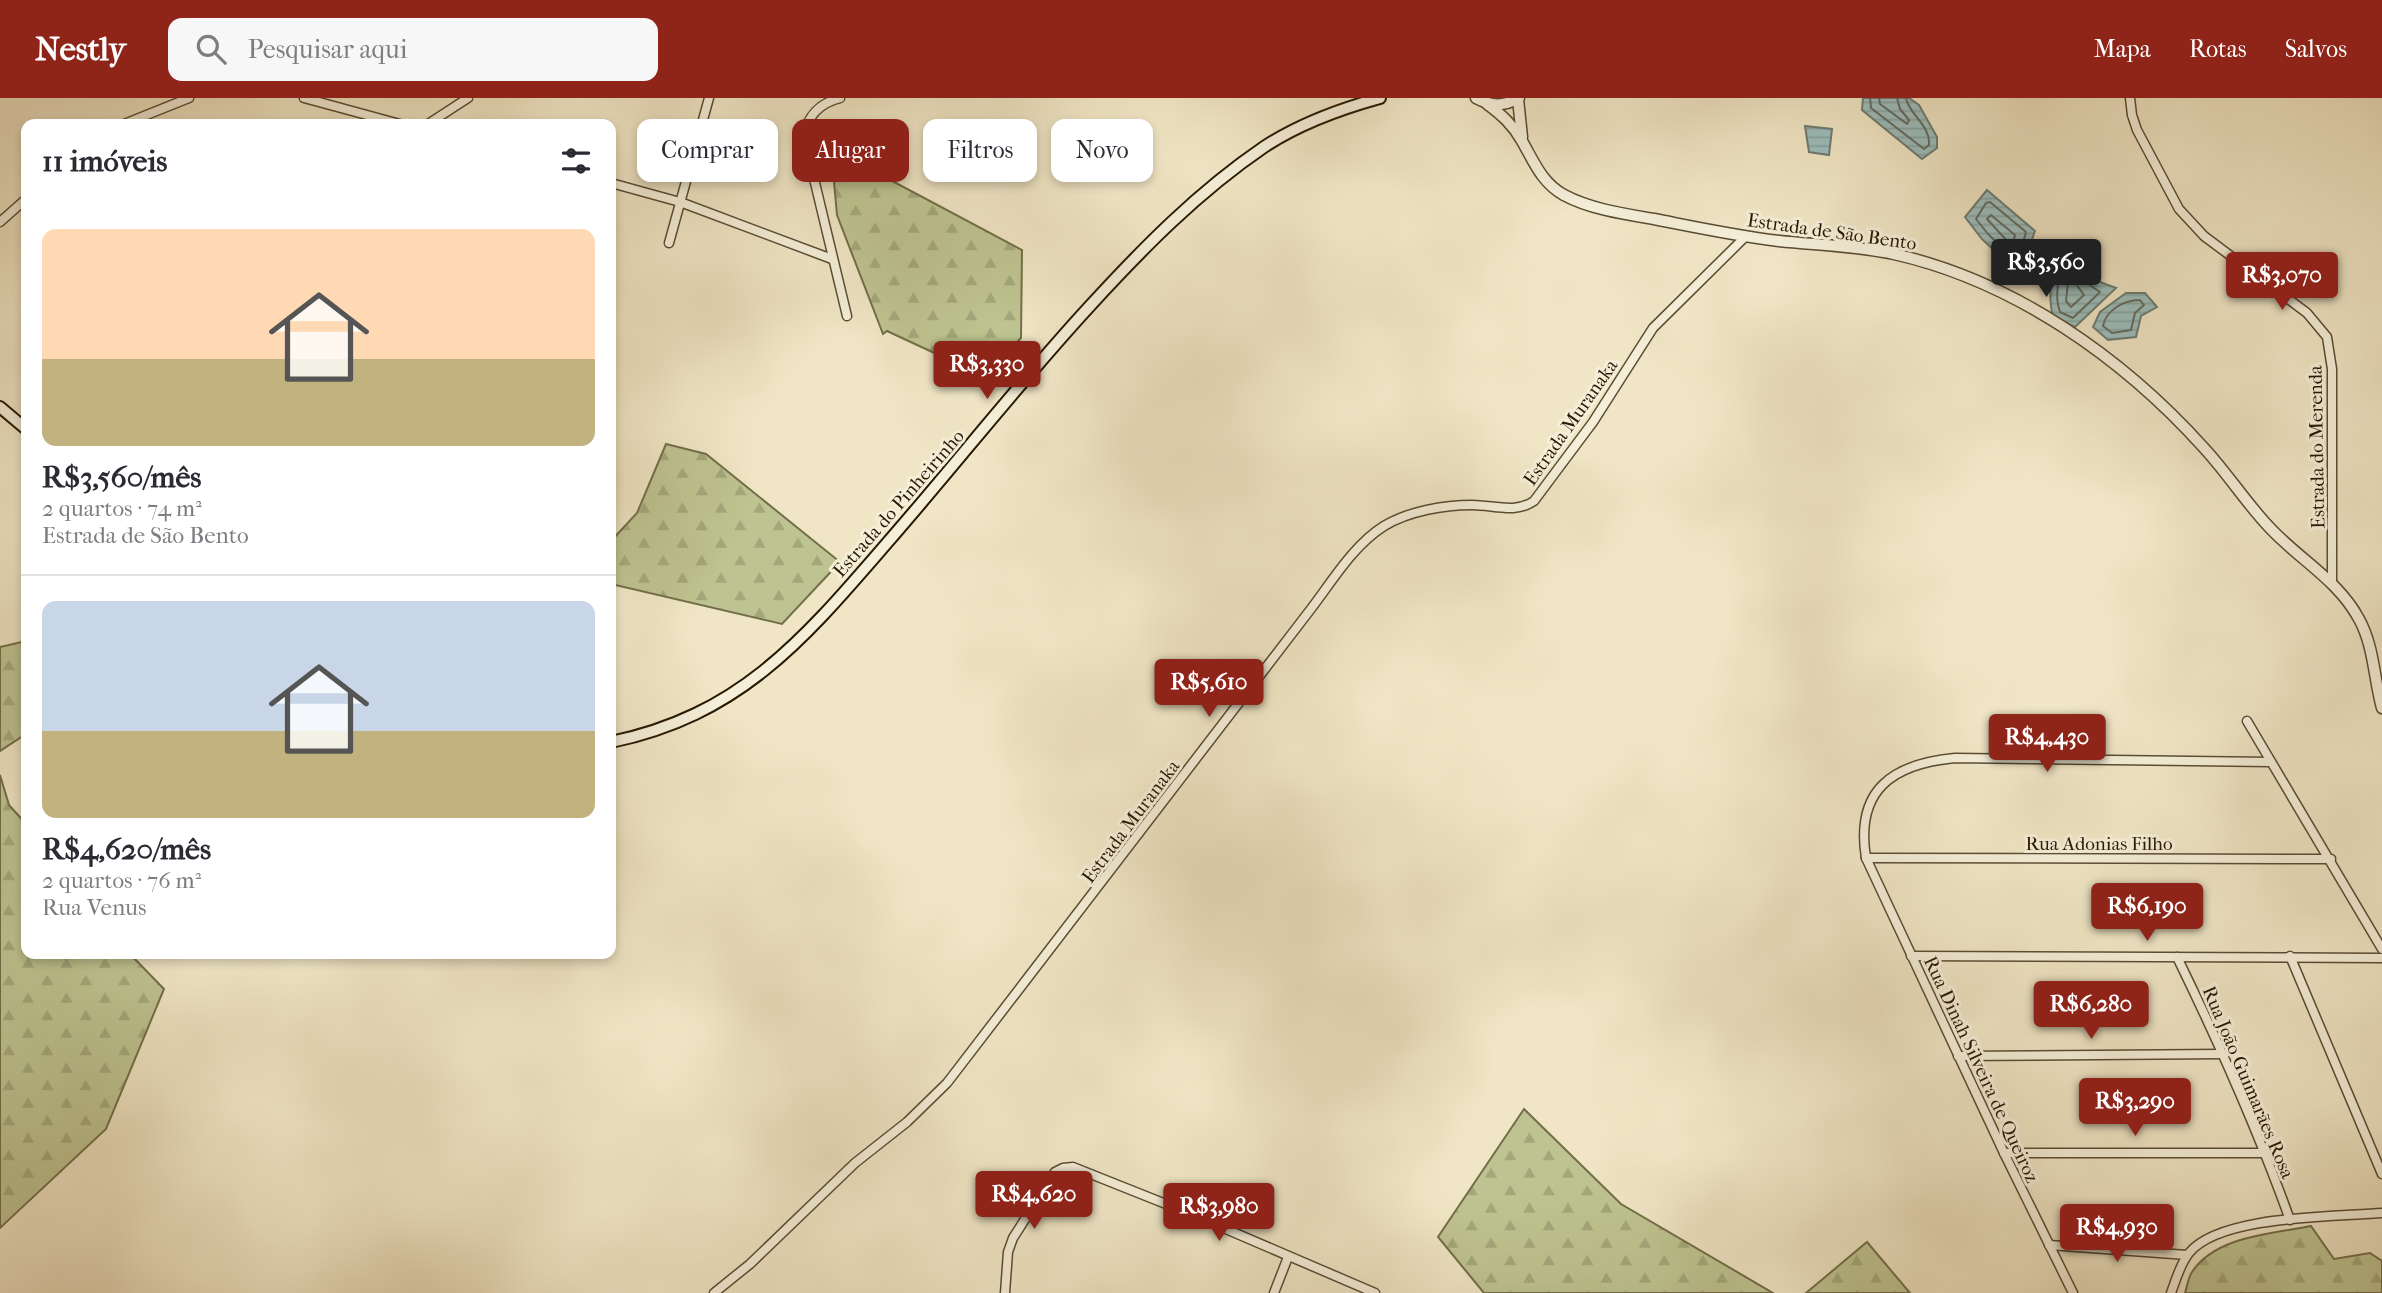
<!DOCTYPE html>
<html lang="pt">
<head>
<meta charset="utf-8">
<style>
  body { margin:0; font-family:"IM FELL French Canon",serif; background:#f7f7f7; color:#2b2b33; height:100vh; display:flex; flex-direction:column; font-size:26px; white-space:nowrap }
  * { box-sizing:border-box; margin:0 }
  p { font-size:23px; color:#7c7c81 }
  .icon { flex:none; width:38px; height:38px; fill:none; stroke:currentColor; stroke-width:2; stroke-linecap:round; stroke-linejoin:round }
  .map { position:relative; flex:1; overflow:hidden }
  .panel { position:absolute; left:21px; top:21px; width:595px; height:840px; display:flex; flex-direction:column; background:#fff; border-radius:14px; box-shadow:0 4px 10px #0003 }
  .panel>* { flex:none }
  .banner { position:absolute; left:637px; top:21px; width:665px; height:63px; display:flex; gap:14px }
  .price { position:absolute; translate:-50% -60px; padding:0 16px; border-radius:7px; background:#8f2418; color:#fff; font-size:23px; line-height:46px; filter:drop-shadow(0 2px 4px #0008) }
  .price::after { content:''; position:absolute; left:50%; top:42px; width:21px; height:16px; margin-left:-10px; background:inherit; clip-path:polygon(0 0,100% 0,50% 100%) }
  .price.current { background:#222; color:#fff }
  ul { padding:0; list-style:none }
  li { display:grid; align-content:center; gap:14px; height:371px; padding:0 21px }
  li+li { border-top:2px solid #e1e1e2 }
  li span { display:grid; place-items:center; height:217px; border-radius:14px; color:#555 }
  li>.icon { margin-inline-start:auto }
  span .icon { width:126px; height:126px; fill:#fffc; stroke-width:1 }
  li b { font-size:30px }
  h2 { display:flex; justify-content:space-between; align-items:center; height:84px; padding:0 21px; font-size:30px }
  .chip { padding:0 24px; border-radius:14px; background:#fff; box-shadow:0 4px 10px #0003; font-size:24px; line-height:63px }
  .chip.current { background:#8f2418; color:#fff }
  header { display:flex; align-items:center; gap:42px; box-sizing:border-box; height:98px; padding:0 35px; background:#8f2418; color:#fff }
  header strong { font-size:33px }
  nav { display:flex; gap:38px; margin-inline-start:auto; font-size:24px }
  .search { width:490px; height:63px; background:#f7f7f7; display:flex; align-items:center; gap:18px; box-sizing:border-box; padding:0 24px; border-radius:14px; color:#7c7c81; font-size:26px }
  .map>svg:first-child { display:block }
  .forest { fill:url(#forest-firs); stroke:#736e4a; stroke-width:2 }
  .water { fill:url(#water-rules); stroke:#6e7c72; stroke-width:2 }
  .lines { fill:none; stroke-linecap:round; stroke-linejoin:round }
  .shore { stroke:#626b60; stroke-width:2 }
  .minor-casing { stroke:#5a4c33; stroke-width:11 }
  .tertiary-casing { stroke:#5a4c33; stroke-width:13 }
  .secondary-casing { stroke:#281802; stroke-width:14 }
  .minor { stroke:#f5efd9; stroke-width:8 }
  .tertiary { stroke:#f5efd9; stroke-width:10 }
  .secondary { stroke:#f5efd9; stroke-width:10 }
  .labels { text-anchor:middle; stroke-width:6; stroke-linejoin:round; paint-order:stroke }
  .street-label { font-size:19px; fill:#281802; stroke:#f5efd9 }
</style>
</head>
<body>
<header>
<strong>Nestly</strong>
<div class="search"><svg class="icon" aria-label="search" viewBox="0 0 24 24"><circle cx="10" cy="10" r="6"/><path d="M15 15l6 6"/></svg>Pesquisar aqui</div>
<nav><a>Mapa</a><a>Rotas</a><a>Salvos</a></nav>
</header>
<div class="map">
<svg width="2382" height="1195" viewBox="0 0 2382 1195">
  <defs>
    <pattern id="forest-firs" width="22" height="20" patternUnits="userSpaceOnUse" patternTransform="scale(1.75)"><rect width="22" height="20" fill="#bec491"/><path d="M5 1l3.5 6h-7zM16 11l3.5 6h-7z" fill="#a3a87b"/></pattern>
    <pattern id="water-rules" width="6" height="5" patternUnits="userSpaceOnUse" patternTransform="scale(1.75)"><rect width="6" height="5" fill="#9dbebd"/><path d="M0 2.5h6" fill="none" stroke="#87a3a1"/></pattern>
  </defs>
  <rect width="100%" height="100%" fill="#f0e6c5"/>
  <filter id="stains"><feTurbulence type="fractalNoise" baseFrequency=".00286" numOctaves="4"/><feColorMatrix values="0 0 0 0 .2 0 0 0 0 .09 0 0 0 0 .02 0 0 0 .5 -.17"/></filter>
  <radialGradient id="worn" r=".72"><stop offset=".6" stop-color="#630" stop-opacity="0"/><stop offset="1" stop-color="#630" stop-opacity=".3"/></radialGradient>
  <g class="forest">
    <path d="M864,68L1022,152L1021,240L986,279L887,233L883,236L837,117L834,84Z"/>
    <path d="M666,346L706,356L840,464L782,526L611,486V443L637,415Z"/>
    <path d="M26,543V636L0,653V549Z"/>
    <path d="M0,677L9,707L26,726V856H130L164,891L106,1031L0,1130Z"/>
    <path d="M1524,1011L1621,1106L1773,1195H1484L1438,1139Z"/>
    <path d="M2311,1128L2334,1161L2370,1155L2382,1163V1195H2185C2187,1189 2188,1180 2192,1174C2216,1138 2271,1136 2311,1128Z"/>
    <path d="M1867,1144L1910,1195H1806Z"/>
  </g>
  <g class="water">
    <path d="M1863,0H1909L1919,7L1937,39V50L1922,61L1862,12Z"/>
    <path d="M1805,28L1832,31L1829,57L1809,54Z"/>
    <path d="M1987,92L2035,133C2030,146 2027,164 2014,171L1982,141L1965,119Z"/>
    <path d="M2065,161H2076L2092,181L2116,190L2075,229L2053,219C2048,198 2049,176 2065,161Z"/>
    <path d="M2126,195H2145L2157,209L2141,218L2136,239L2108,242L2093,229L2100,214Z"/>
  </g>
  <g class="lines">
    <g class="shore">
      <path d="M1870,0L1871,10L1924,51L1929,47C1931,28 1908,15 1906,0"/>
      <path d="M1879,0L1880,6L1907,26L1909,22L1900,11L1897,0"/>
      <path d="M1990,104L2026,134L2021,152L2015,160L2012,159L1988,136L1976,121L1986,105Z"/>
      <path d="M1991,117L2015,137L2013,145H2009L1987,121Z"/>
      <path d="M2069,168L2074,169L2088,186L2100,194L2073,220L2060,214C2055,200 2056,177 2069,168Z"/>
      <path d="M2073,182L2084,197L2071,209L2066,203L2068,184Z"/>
      <path d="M2140,202L2144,207L2135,215L2131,232L2112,235L2103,228C2106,212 2124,202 2140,202Z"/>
    </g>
    <g class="minor-casing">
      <g id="minor">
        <path d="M304,0L400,26"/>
        <path d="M840,0C820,5 807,18 804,39L847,218"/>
        <path d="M2130,0L2132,17L2137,32L2179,111L2204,138L2307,215L2327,239L2332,271V485"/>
        <path d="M124,26L189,0"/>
        <path d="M428,26L468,0"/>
        <path d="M611,85L680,104L832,161"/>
        <path d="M0,124L26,101"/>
        <path d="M669,145L709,0"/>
        <path d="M2247,623L2382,851"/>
        <path d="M1866,760L2331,761"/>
        <path d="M1911,858L2382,860"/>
        <path d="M2290,858L2382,1076"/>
        <path d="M2177,859C2220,947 2257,1030 2290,1122"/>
        <path d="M1958,958L2224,956"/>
        <path d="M2004,1055H2266"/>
        <path d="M2049,1147L2187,1157"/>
        <path d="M714,1195L750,1166L855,1065L907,1024L947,985L1307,516C1330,487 1352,448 1384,428C1409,413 1444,407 1472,407C1494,407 1515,416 1534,403L1593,324L1653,230L1746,138"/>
        <path d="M1005,1195L1008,1154L1013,1140L1055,1074L1063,1070L1073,1069L1191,1116L1375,1195"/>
        <path d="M1274,1195L1288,1159"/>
        <path d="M2073,1195L2004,1055L1866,760C1855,692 1892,666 1955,660L2271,664"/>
        <path d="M2171,1195C2176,1182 2180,1166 2189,1155C2220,1117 2334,1119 2382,1115"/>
      </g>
    </g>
    <g class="tertiary-casing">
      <g id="tertiary">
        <path d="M1476,0C1491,8 1503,9 1519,0"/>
        <path d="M1518,1L1522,39"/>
        <path d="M1487,6C1502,17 1513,27 1522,43C1534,64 1542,85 1564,97C1590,111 1624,116 1654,121C1695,129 1737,138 1779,143C1818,147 1857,148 1894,156C2014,183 2123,260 2204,350C2228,376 2246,405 2270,430C2300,462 2338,482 2359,521C2374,548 2374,581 2382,610"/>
      </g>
    </g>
    <g class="secondary-casing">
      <g id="secondary">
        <path d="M0,309L26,331"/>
        <path d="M611,644C741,617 804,541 887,445C955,367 1019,285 1089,209C1143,150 1198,94 1264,49C1299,26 1340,11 1380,0"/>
      </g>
    </g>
    <use href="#minor" class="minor"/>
    <use href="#tertiary" class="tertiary"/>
    <use href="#secondary" class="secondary"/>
  </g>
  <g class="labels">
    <g class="street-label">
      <text transform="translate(1832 133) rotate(8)" y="7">Estrada de São Bento</text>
      <text transform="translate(1570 324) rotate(-55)" y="7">Estrada Muranaka</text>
      <text transform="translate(2316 349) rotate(-91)" y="7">Estrada do Merenda</text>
      <text transform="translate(898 405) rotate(-49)" y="7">Estrada do Pinheirinho</text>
      <text transform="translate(1130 723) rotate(-53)" y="7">Estrada Muranaka</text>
      <text x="2099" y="752">Rua Adonias Filho</text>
      <text transform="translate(1982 971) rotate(65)" y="7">Rua Dinah Silveira de Queiroz</text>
      <text transform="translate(2249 984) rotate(67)" y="7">Rua João Guimarães Rosa</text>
    </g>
  </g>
  <rect width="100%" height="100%" filter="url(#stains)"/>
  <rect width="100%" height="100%" fill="url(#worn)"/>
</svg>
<b class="price current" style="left:2046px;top:201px">R$3,560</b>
<b class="price" style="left:2282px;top:214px">R$3,070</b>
<b class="price" style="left:987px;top:303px">R$3,330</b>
<b class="price" style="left:1209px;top:621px">R$5,610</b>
<b class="price" style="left:2047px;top:676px">R$4,430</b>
<b class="price" style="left:2147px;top:845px">R$6,190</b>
<b class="price" style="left:2091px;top:943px">R$6,280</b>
<b class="price" style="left:2135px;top:1040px">R$3,290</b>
<b class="price" style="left:1034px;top:1133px">R$4,620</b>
<b class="price" style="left:1219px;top:1145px">R$3,980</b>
<b class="price" style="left:2117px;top:1166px">R$4,930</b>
<div class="banner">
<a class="chip">Comprar</a>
<a class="chip current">Alugar</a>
<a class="chip">Filtros</a>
<a class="chip">Novo</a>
</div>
<section class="panel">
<h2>11 imóveis<svg class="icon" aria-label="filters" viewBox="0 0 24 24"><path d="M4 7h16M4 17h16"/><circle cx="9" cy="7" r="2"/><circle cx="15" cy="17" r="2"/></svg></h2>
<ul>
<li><span style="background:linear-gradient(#ffd9b3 60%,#c2b280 0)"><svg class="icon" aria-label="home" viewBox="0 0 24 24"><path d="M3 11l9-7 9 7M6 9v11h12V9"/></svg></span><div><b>R$3,560/mês</b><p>2 quartos · 74 m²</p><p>Estrada de São Bento</p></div></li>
<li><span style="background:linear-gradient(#c9d6e8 60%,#c2b280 0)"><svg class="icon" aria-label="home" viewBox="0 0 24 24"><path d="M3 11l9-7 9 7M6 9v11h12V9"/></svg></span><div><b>R$4,620/mês</b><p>2 quartos · 76 m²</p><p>Rua Venus</p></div></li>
</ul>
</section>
</div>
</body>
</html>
